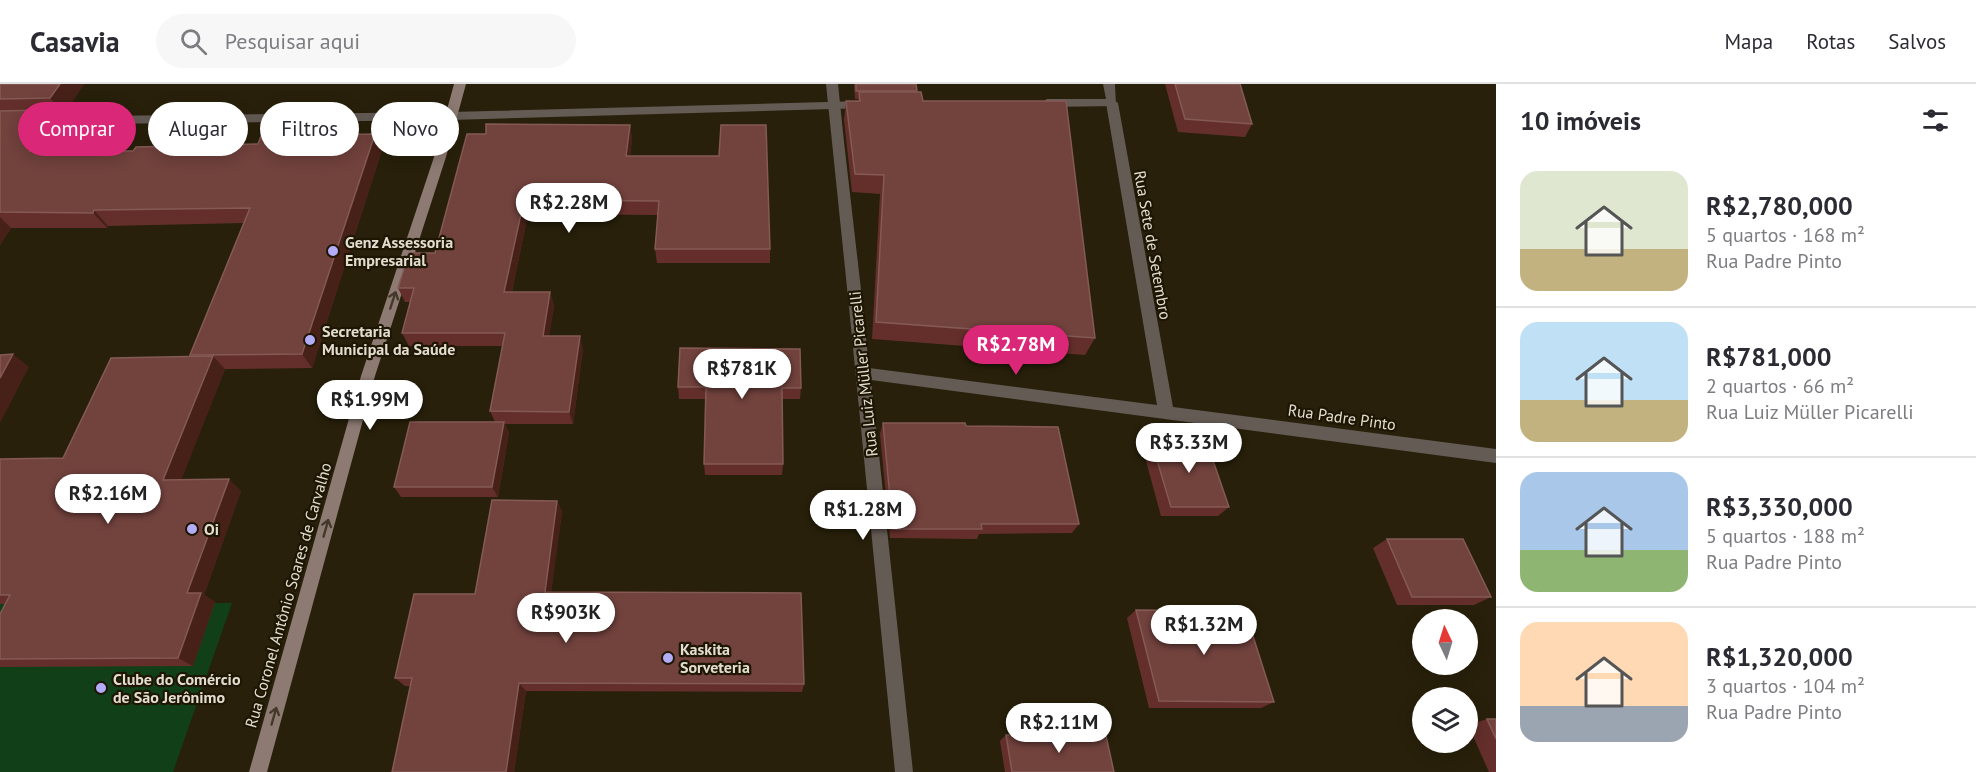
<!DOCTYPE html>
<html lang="pt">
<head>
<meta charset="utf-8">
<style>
  body { margin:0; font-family:"PT Sans",sans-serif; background:#f7f7f7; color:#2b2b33; height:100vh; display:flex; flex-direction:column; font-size:22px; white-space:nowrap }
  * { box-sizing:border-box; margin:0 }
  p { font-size:20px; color:#7c7c81 }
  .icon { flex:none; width:33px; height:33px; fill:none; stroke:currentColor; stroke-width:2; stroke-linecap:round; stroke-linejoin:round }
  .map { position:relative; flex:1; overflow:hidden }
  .side { display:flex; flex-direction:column; background:#fff; width:480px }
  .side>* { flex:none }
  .top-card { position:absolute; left:18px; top:18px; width:570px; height:54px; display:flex; gap:12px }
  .needle { width:39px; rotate:356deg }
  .controls { position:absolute; left:1412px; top:525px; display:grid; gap:12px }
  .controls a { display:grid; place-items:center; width:66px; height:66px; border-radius:50%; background:#fff; box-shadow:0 3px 15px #0003; font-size:30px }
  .price { position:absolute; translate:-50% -51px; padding:0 14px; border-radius:21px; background:#fff; color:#222; font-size:20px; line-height:39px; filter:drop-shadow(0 2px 3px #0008) }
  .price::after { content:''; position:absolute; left:50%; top:36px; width:18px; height:14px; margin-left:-9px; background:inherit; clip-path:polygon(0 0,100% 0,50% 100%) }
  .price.on { background:#db2777; color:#fff }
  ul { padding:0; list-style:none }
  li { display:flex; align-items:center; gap:18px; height:150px; padding:0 24px }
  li+li { border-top:2px solid #e1e1e2 }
  li span { display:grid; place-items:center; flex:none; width:168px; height:120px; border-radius:18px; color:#555 }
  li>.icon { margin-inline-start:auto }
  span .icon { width:72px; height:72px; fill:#fffc; stroke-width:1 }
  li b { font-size:26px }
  h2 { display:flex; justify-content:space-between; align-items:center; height:72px; padding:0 24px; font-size:26px }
  .pill { padding:0 21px; border-radius:27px; background:#fff; box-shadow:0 3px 15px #0003; font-size:21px; line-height:54px }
  .pill.on { background:#db2777; color:#fff }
  header { display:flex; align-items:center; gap:36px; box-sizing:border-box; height:84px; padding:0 30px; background:#fff; border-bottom:2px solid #e1e1e2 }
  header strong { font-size:28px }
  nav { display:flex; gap:33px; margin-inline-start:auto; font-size:21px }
  .search { width:420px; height:54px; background:#f7f7f7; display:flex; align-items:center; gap:15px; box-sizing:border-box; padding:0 21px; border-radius:33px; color:#7c7c81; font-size:22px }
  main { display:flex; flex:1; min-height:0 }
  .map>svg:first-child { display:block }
  .green { fill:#113f17 }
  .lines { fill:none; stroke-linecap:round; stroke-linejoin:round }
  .pedestrian { fill:#655b55; fill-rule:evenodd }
  .minor { fill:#655b55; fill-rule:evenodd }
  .tertiary { fill:#655b55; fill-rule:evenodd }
  .secondary { fill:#8d7b73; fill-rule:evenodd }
  .wall { fill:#642f2b }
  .shaded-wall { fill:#472117 }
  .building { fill:#72423d; stroke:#845a54; stroke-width:1.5 }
  .oneway { stroke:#45392a }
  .poi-dot { fill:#b3adf9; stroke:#1e1603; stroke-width:2 }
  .labels { text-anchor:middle; stroke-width:4.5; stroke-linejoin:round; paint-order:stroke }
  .poi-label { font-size:16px; font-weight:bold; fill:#e2ddd0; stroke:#1e1603; text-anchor:start }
  .street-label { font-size:16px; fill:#e2ddd0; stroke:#1e1603 }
</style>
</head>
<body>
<header>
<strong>Casavia</strong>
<div class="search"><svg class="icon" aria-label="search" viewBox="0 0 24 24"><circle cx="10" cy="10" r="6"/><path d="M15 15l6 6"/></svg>Pesquisar aqui</div>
<nav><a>Mapa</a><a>Rotas</a><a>Salvos</a></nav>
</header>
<main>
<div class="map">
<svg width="1496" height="688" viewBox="0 0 1496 688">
  <rect width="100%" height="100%" fill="#28200a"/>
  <path class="green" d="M0,519H232L173,688H0Z"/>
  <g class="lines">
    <path class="pedestrian" d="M838,54L844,58L863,223L856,228L849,223L832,58Z"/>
    <g class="minor">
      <path d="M826,0H838L844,58L838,62L832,58Z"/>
      <path d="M1112,15L1118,19L1173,323L1496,365V379L871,296L913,688H895L849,223L856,218L863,223L869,284L1157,321L1106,19Z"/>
    </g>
    <g class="tertiary">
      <path d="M1103,0H1115L1116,22L1047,23L1041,19L1047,15H1106Z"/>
      <path d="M864,17L868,18V24L450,36L0,41V33L450,28Z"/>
    </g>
    <path class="secondary" d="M454,0H466L446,73L375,292L267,688H249L361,292L434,73Z"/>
  </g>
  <g class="wall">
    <path d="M0,0H84L64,30H45L55,43L50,51L59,61L55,67L382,66L312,284L225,285L181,395L241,407L204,511L215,518L193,582L0,583V530L5,520H0V375L63,374L191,272L190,271L244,139L108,142L107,144H11L0,161Z"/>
    <path d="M854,0H916L917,8L923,17L1095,254L1085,271L872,255L880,110L852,108L844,36L846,17H858V15H855Z"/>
    <path d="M1165,0H1240L1252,40L1245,53L1178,48Z"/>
    <path d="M630,41L632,55L630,72L770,165V179H657L655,165L658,131L528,130L512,208H550L554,222L549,252L583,265L573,340H505L509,349L498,413H401L394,403L495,338L490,327L503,262H409L402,249L410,218H405L398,204L435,169L486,50Z"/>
    <path d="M678,303L801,304L800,315H782L783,380L782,391H705L704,380L706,315H679Z"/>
    <path d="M883,339L966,342L1079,440L1072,449L979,450L977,455L890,454L880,350Z"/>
    <path d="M1151,356L1229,423L1218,432H1161L1143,366Z"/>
    <path d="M557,417L562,428L551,508L804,600L802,608L526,607L514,688H392L411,602H405L395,594L475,510Z"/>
    <path d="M1387,455L1491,513L1474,521H1397L1373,464Z"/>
    <path d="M1136,526L1274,618L1261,624H1149L1127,534Z"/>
    <path d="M1487,635H1496V688H1489L1468,641Z"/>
    <path d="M1006,651L1114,688H1005L1000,657Z"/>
  </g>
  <g class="shaded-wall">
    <path d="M60,0H84L64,30L50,14Z"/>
    <path d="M42,26L55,43L50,51L59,61L44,83L30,67L29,45Z"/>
    <path d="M630,41L632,55L628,87L626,72Z"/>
    <path d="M375,50L382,66L312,284L302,270Z"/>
    <path d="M524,116L528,130L509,222L504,208Z"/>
    <path d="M94,126L108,142L107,144L93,129Z"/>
    <path d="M0,133L11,144L0,161Z"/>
    <path d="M550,208L554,222L547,265L543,252Z"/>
    <path d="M580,252L583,265L573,340L569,328Z"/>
    <path d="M13,270L29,283L0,339V294Z"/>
    <path d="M213,272L225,285L177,407L163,396Z"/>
    <path d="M504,338L509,349L498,413L492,403Z"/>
    <path d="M229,395L241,407L204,511L215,518L193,582L178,574L187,509Z"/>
    <path d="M557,417L562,428L550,518L545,508Z"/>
    <path d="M519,599L526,607L514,688H506Z"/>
  </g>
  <g class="building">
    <path d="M0,0H60L50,14L0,15Z"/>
    <path d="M856,0H916L917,7H856Z"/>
    <path d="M1175,0H1240L1252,40L1185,35Z"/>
    <path d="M859,8H921L923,17H1066L1095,254L876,238L884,91L855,90L846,17H860Z"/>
    <path d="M42,26L29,45H45L30,67H133L136,63L258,60L261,52L375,50L302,270L190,271L250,124L94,126L93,129L0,128V27Z"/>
    <path d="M486,40L630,41L626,72H719L721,41H766L770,165H655L659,117L524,116L504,208H550L543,252H580L569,328L490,327L505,249H402L414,204H398L409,169H435L467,50H486Z"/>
    <path d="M680,264L800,265L801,304H782L783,380H704L706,303H678Z"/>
    <path d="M13,270L0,294V271Z"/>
    <path d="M213,272L163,396L229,395L187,509H201L178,574L0,575V530L10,511H0V375L63,374L111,274Z"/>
    <path d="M410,338H504L492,403H394Z"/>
    <path d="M883,339H965L966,342L1058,343L1079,440H981L982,445H893Z"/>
    <path d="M1151,356H1206L1229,423H1171Z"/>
    <path d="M492,416L557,417L545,508L801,509L804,600L519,599L506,688H392L412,594H395L414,510H475Z"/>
    <path d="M1387,455H1463L1491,513H1412Z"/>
    <path d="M1136,526L1245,527L1274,618L1159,617Z"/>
    <path d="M1487,635H1496V655Z"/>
    <path d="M1006,651L1106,652L1114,688H1012Z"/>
  </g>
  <defs><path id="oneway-shaft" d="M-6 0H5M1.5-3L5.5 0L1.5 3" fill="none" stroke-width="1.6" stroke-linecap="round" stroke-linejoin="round" transform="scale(1.5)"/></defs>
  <g class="oneway">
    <use href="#oneway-shaft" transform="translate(393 216) rotate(-72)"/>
    <use href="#oneway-shaft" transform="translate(326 444) rotate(-74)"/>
    <use href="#oneway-shaft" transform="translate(274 632) rotate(-74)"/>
  </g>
  <g class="poi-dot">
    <circle cx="333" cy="167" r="6"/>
    <circle cx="310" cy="256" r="6"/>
    <circle cx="192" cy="445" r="6"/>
    <circle cx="668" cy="574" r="6"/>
    <circle cx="101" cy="604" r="6"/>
  </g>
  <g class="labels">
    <g class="poi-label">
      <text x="345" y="164">Genz Assessoria<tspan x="345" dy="18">Empresarial</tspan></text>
      <text x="322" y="253">Secretaria<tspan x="322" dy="18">Municipal da Saúde</tspan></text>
      <text x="204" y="451">Oi</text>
      <text x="680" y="571">Kaskita<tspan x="680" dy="18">Sorveteria</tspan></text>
      <text x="113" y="601">Clube do Comércio<tspan x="113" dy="18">de São Jerônimo</tspan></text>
    </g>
    <g class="street-label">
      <text transform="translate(1153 161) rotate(80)" y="6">Rua Sete de Setembro</text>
      <text transform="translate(863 290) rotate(-96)" y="6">Rua Luiz Müller Picarelli</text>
      <text transform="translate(1342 333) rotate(8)" y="6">Rua Padre Pinto</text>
      <text transform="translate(288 511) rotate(-74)" y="6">Rua Coronel Antônio Soares de Carvalho</text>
    </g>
  </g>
</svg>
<div class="controls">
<a><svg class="needle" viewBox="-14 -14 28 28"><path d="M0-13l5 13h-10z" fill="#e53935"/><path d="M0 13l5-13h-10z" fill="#7c7c81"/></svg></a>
<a><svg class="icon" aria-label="layers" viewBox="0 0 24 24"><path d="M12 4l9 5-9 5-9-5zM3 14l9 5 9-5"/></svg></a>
</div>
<b class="price" style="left:569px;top:150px">R$2.28M</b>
<b class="price on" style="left:1016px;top:292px">R$2.78M</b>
<b class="price" style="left:742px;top:316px">R$781K</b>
<b class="price" style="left:370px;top:347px">R$1.99M</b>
<b class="price" style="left:1189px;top:390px">R$3.33M</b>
<b class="price" style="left:108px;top:441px">R$2.16M</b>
<b class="price" style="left:863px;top:457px">R$1.28M</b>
<b class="price" style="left:566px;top:560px">R$903K</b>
<b class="price" style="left:1204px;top:572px">R$1.32M</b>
<b class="price" style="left:1059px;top:670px">R$2.11M</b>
<div class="top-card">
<a class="pill on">Comprar</a>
<a class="pill">Alugar</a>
<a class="pill">Filtros</a>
<a class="pill">Novo</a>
</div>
</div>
<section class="side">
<h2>10 imóveis<svg class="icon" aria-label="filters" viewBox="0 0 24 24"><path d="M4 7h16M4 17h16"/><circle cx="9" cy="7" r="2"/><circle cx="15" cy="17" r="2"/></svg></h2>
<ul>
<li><span style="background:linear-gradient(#dfe7d0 65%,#c2b280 0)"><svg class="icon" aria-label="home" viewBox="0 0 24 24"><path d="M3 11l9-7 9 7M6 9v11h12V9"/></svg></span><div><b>R$2,780,000</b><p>5 quartos · 168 m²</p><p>Rua Padre Pinto</p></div></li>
<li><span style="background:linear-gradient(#bfe0f5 65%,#c2b280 0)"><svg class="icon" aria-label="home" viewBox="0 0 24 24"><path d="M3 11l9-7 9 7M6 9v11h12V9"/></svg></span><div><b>R$781,000</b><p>2 quartos · 66 m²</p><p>Rua Luiz Müller Picarelli</p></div></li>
<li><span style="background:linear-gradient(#a9c7e8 65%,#8fb573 0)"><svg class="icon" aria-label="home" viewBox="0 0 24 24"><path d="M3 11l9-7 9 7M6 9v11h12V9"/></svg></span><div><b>R$3,330,000</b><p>5 quartos · 188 m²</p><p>Rua Padre Pinto</p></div></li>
<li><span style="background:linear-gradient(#ffd9b3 70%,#9aa5b1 0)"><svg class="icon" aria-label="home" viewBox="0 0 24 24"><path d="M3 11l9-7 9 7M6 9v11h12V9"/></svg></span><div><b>R$1,320,000</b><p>3 quartos · 104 m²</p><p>Rua Padre Pinto</p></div></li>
</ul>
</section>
</main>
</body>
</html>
